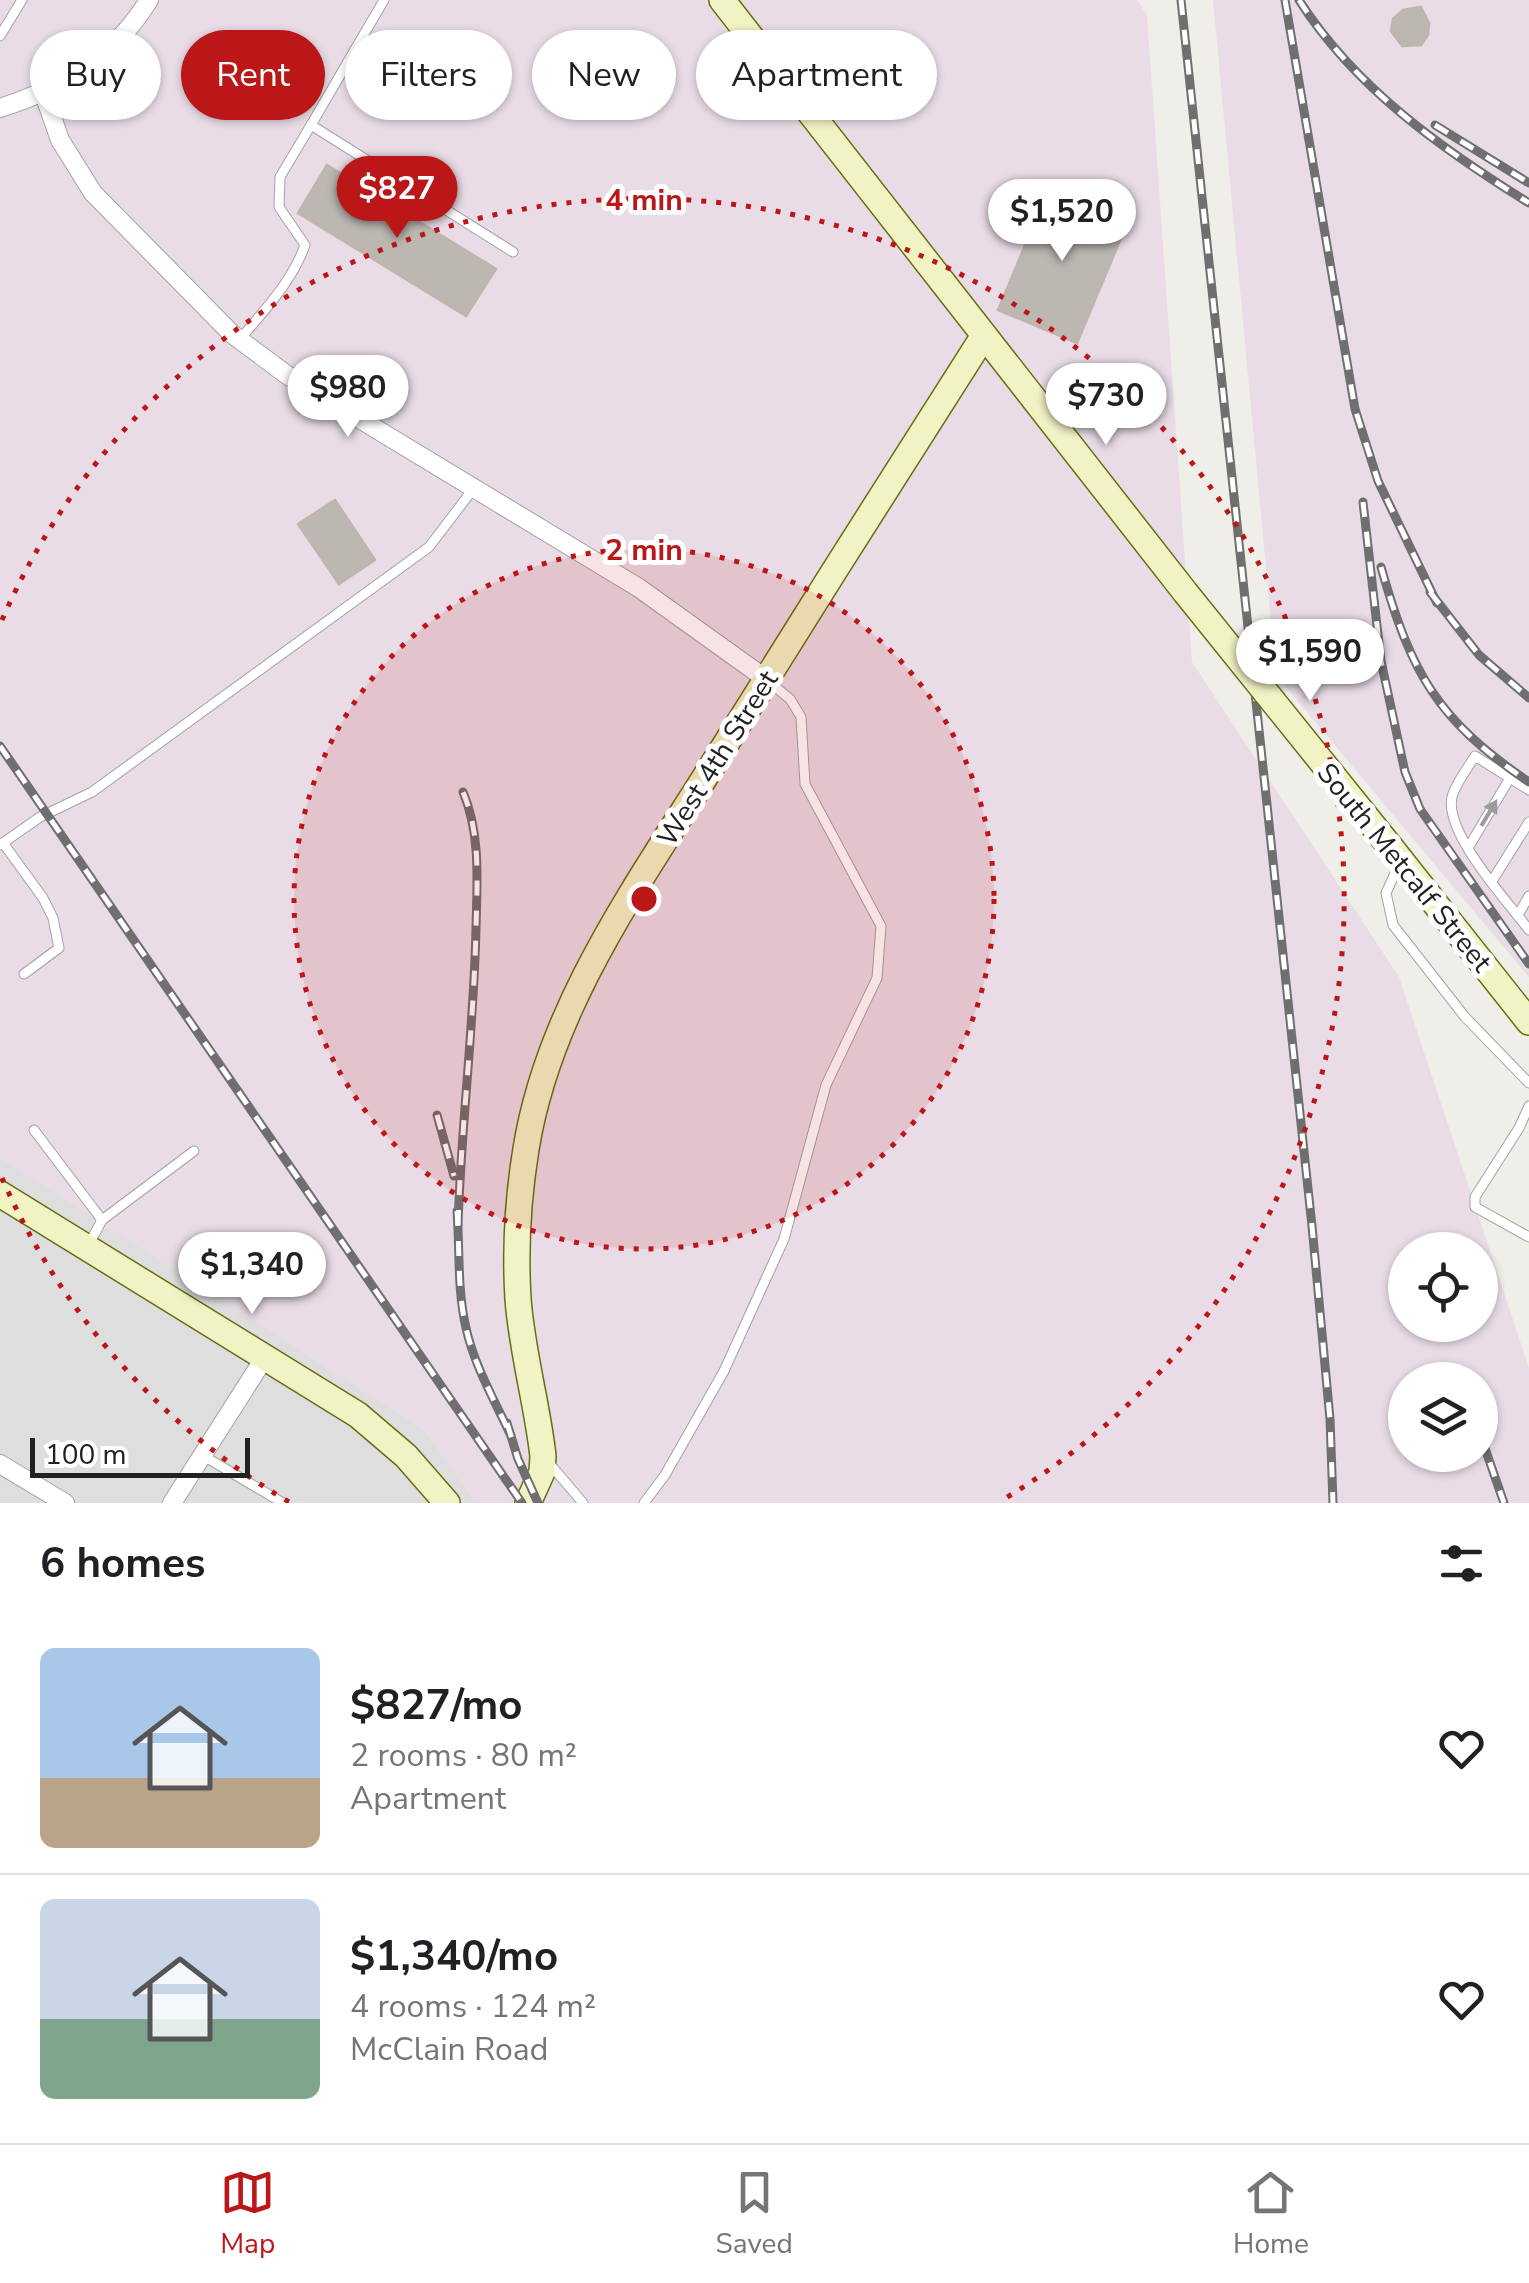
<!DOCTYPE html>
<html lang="en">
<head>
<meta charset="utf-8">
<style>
  body { margin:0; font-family:"Nunito Sans",sans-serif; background:#f6f6f6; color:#202124; height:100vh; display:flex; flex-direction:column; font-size:38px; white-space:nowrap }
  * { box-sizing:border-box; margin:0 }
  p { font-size:32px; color:#757577 }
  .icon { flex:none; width:55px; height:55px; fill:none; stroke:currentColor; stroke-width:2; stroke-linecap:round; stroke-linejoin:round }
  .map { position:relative; height:1503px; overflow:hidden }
  .panel { display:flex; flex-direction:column; background:#fff; flex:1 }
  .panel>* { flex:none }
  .banner { position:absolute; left:30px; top:30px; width:1000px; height:90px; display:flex; gap:20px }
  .fabs { position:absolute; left:1388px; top:1232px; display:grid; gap:20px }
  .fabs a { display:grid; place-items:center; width:110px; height:110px; border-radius:50%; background:#fff; box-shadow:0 2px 8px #0004; font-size:50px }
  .scale { position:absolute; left:30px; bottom:25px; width:220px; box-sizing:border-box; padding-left:10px; border:5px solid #212121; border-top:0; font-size:28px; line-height:35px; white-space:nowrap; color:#212121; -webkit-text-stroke:8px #fff; paint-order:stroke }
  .price { position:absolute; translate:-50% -85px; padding:0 22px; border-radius:35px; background:#fff; color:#222; font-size:32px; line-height:65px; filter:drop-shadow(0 2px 5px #0008) }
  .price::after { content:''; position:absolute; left:50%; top:60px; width:30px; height:22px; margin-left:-15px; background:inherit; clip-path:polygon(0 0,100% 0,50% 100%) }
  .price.active { background:#bb1718; color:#fff }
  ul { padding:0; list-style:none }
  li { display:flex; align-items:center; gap:30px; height:250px; padding:0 40px }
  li+li { border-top:2px solid #e0e0e0 }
  li span { display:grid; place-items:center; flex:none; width:280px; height:200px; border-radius:15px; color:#555 }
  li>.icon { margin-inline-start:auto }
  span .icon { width:120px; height:120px; fill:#fffc; stroke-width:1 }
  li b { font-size:42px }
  h2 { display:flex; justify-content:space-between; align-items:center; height:120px; padding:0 40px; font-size:42px }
  .chip { padding:0 35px; border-radius:45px; background:#fff; box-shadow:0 2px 8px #0004; font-size:35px; line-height:90px }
  .chip.active { background:#bb1718; color:#fff }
  .menu { display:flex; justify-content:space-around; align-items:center; height:140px; border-top:2px solid #e0e0e0; background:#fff; font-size:28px; color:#757577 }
  .menu a { display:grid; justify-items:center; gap:5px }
  .menu .active { color:#bb1718 }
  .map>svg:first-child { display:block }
  .residential { fill:#dfdede }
  .industrial { fill:#e9dce6; fill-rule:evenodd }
  .building { fill:#bdb7b2; stroke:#c0b5ad; stroke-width:2.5 }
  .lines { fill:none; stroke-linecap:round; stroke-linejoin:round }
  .lane-casing { stroke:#a2a2a2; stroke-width:11 }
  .street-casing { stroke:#a2a2a2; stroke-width:20 }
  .secondary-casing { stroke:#656e12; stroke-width:28 }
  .lane { stroke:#fff; stroke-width:9 }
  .street { stroke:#fff; stroke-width:18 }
  .secondary { stroke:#f1f3c4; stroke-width:25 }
  .rail-casing { stroke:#6f6f6f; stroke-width:9 }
  .rail { stroke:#fff; stroke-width:5; stroke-dasharray:15; stroke-linecap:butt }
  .secondary-bridge-casing { stroke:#656e12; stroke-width:28; stroke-linecap:butt }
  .secondary-bridge { stroke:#f1f3c4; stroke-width:25 }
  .oneway { fill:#9b9b9b }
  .ring { fill:none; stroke:#bb1718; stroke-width:5; stroke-dasharray:5 10 }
  .labels { text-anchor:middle; stroke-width:10; stroke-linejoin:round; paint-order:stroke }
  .street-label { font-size:28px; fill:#212121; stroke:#fff }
  .centre { fill:#bb1718; stroke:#fff; stroke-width:5 }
  .ring-label { font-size:30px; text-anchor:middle; font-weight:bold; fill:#bb1718; stroke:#fff; stroke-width:10; stroke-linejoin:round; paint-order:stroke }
</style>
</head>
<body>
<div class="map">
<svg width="1529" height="1503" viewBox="0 0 1529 1503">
  <rect width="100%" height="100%" fill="#f0eee9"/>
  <path class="residential" d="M0,1156L426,1431L476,1503H0Z"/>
  <g class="industrial">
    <path d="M0,0H1137L1147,15L1192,662L1399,977L1529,1368V1503H476L426,1431L0,1158ZM1405,1250H1480V1325H1405ZM1405,1380H1480V1455H1405Z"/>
    <path d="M1213,0H1529V977L1276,675Z"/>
  </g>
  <g class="building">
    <path d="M1421,7L1429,23L1428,35L1421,45L1402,46L1391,31L1393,19L1403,10Z"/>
    <path d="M327,165L496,269L466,316L298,213Z"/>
    <path d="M1052,181L1107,203L1099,221L1124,231L1077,343L998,310Z"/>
    <path d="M335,500L375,560L339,584L298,524Z"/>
  </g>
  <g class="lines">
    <g class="lane-casing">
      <g id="lane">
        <path d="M384,0L311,125L513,252"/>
        <path d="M0,36L22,0"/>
        <path d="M240,339C264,311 293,280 305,245L279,207L280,177L311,125"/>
        <path d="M1529,790L1475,756C1468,768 1455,784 1452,797C1444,833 1508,902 1529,930"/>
        <path d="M3,843L43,898L53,918L59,948L24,974"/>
        <path d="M0,845L40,817L92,792L429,547L474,488"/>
        <path d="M1468,848L1510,778"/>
        <path d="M1400,862L1386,893L1393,925L1465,1017L1529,1083"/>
        <path d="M1492,881L1529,822"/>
        <path d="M1518,915L1529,896"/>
        <path d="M1529,1106L1519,1128L1475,1197V1207L1529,1237"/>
        <path d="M34,1130L102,1220"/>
        <path d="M89,1244L102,1220L194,1151"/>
        <path d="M202,1455L283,1503"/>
        <path d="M549,1463L583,1503"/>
        <path d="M644,1503L665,1475L724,1371L784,1239L826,1085L877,978L881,926L805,784L801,717L790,699L768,681"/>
      </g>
    </g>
    <g class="street-casing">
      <g id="street">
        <path d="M44,94L60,140L93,193L232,334L287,375L639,588L766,679"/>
        <path d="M0,108C65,87 112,59 149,0"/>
        <path d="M0,1464L65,1503"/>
        <path d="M172,1503L265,1357"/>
      </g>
    </g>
    <g class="secondary-casing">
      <g id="secondary">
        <path d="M722,0L1185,592"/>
        <path d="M1392,849L1529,1022"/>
        <path d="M0,1194L358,1415L406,1456L447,1503"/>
        <path d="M528,1503L542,1472L543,1456C537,1403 522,1352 518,1299C515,1249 518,1198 526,1149C549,1004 642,879 717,758C805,617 893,477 983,337"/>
      </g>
    </g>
    <use href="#lane" class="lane"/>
    <use href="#street" class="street"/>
    <use href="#secondary" class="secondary"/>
    <g class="rail-casing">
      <g id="rail">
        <path d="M1181,0L1312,1226L1330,1419L1333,1503"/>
        <path d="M1285,0L1355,409L1378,481L1437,603"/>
        <path d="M1299,0C1355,88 1442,149 1529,203"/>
        <path d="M1435,125L1529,183"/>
        <path d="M1363,502L1381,661L1405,772L1420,809L1529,964"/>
        <path d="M1381,567C1411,673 1437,720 1529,782"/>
        <path d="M1430,592L1479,655L1529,698"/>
        <path d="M0,746L522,1503"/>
        <path d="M437,1115L454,1176"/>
        <path d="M457,1211C460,1250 457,1289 466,1328C474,1365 495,1401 511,1436"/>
        <path d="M458,1225C461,1126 474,1027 476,928C477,882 481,835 463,792"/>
        <path d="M507,1423L518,1459L538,1503"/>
        <path d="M1480,1434L1504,1503"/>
      </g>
    </g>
    <use href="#rail" class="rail"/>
    <g class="secondary-bridge-casing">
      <path id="secondary-bridge" d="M1185,592L1392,849"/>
    </g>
    <use href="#secondary-bridge" class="secondary-bridge"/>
  </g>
  <defs><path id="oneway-solid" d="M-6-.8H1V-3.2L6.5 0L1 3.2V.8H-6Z" transform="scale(2.5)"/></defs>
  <use class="oneway" href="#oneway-solid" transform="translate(1489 813) rotate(-59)"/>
  <circle cx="644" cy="899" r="350" fill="#bb1718" fill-opacity=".12"/>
  <g class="ring">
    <circle cx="644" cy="899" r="350"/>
    <path d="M289 1502A700 700 0 0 1 2 1178M2 620A700 700 0 1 1 999 1502"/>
  </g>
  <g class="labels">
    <g class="street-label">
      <text transform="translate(717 758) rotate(-58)" y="10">West 4th Street</text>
      <text transform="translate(1405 867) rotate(51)" y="10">South Metcalf Street</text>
    </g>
  </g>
  <circle cx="644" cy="899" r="15" class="centre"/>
  <g class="ring-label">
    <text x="644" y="210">4 min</text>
    <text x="644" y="560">2 min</text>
  </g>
</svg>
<div class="fabs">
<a><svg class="icon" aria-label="locate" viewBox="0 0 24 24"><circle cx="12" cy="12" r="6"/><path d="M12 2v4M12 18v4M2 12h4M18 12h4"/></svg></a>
<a><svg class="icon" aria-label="layers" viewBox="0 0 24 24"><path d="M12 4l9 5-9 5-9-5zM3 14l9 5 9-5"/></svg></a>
</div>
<div class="scale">100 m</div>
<b class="price active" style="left:397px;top:241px">$827</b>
<b class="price" style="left:1062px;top:264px">$1,520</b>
<b class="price" style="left:348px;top:440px">$980</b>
<b class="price" style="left:1106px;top:448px">$730</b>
<b class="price" style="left:1310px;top:704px">$1,590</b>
<b class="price" style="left:252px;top:1317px">$1,340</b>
<div class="banner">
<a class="chip">Buy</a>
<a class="chip active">Rent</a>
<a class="chip">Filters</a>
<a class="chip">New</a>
<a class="chip">Apartment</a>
</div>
</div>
<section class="panel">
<h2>6 homes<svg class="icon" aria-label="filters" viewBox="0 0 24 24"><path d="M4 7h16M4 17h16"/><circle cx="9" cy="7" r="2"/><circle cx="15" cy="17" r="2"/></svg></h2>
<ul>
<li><span style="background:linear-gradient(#a9c7e8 65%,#b9a48a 0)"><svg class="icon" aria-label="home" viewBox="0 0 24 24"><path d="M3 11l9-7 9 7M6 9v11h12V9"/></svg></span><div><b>$827/mo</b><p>2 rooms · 80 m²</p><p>Apartment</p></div><svg class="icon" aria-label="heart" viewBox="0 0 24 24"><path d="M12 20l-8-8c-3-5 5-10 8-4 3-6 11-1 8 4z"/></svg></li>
<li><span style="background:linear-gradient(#c9d6e8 60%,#7fa58c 0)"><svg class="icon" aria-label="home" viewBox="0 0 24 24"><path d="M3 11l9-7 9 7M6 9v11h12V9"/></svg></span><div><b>$1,340/mo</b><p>4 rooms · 124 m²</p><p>McClain Road</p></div><svg class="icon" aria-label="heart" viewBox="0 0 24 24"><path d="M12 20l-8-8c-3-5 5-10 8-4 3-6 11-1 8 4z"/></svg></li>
</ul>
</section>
<nav class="menu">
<a class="active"><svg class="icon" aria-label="map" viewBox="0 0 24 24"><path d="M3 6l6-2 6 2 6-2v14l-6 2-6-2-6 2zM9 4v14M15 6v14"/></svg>Map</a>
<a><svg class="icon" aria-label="saved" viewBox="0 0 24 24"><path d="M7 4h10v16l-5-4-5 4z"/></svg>Saved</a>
<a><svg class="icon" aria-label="home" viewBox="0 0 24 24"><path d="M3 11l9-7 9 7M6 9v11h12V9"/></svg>Home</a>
</nav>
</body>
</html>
